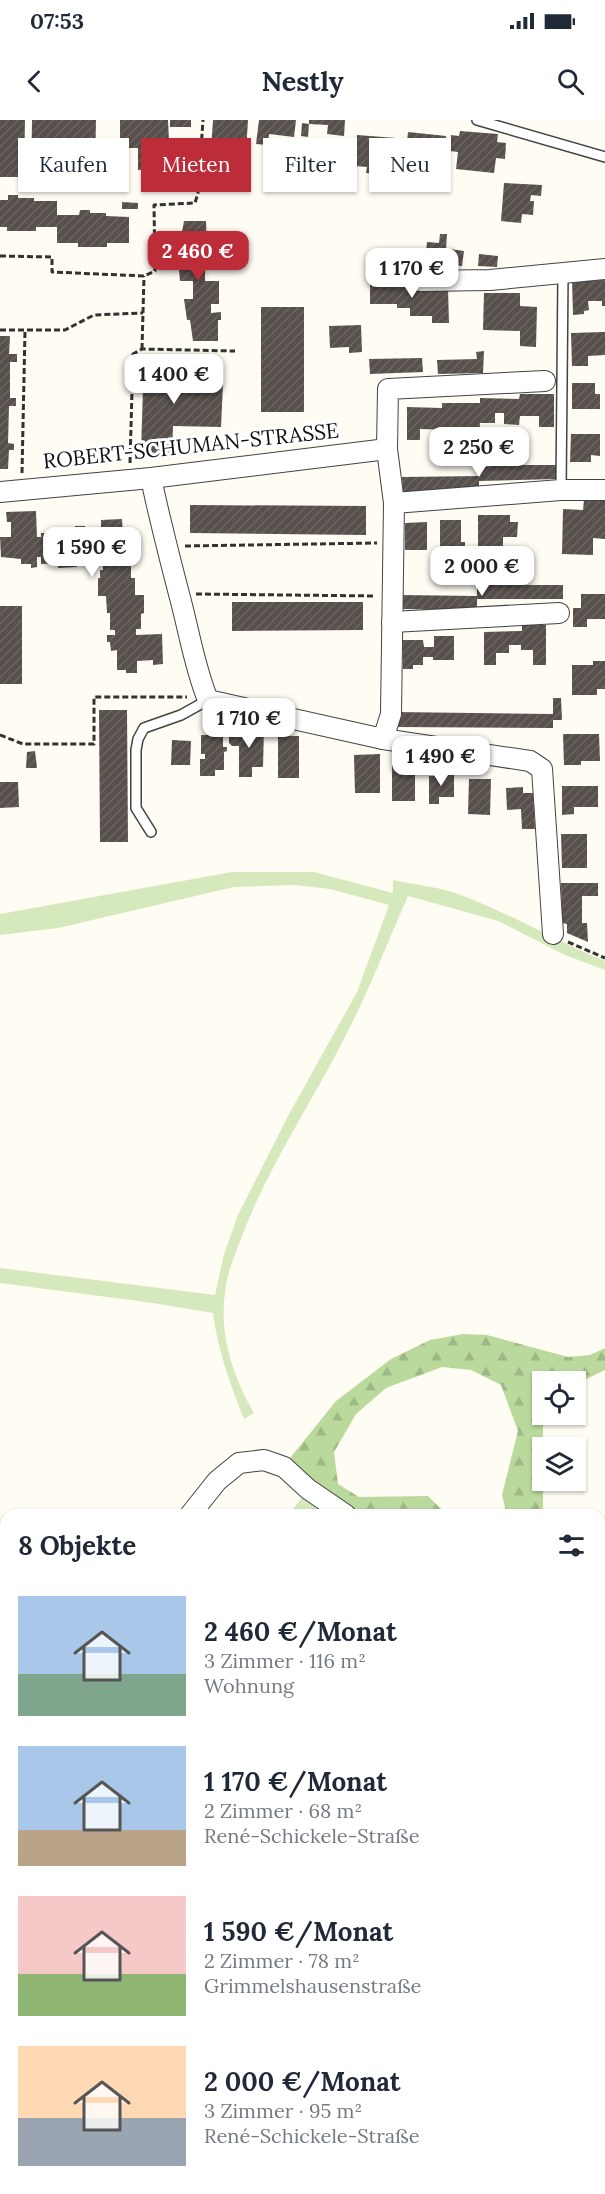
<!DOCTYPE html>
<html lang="de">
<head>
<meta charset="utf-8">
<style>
  body { margin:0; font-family:Lora,serif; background:#f6f6f7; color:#1f2937; height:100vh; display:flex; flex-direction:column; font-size:22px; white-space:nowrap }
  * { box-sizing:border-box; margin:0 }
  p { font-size:20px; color:#747a83 }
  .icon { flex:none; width:33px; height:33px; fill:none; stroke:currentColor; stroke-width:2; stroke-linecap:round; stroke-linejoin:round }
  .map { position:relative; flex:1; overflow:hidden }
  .panel { position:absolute; left:0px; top:1389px; width:606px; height:686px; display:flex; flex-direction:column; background:#fff; border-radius:18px 18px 0 0; box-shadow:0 2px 4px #0004 }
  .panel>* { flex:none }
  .banner { position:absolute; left:18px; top:18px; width:570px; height:54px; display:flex; gap:12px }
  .controls { position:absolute; left:532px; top:1251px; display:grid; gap:12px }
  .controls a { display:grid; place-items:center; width:54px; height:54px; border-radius:0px; background:#fff; box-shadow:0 2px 4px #0004; font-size:30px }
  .price { position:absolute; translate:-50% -51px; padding:0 14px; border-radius:12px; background:#fff; color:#222; font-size:20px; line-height:39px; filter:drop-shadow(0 2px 3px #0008) }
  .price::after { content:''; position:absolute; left:50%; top:36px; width:18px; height:14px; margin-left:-9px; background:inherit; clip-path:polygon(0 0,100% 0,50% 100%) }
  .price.current { background:#bc2c39; color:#fff }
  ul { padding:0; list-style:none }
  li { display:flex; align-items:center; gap:18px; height:150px; padding:0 18px }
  li span { display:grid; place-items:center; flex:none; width:168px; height:120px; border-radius:0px; color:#555 }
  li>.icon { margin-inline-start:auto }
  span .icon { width:72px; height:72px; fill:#fffc; stroke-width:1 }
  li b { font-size:26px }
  h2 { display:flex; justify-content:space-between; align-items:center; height:72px; padding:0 18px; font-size:26px }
  .tag { padding:0 21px; border-radius:0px; background:#fff; box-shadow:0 2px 4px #0004; font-size:21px; line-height:54px }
  .tag.current { background:#bc2c39; color:#fff }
  .status { display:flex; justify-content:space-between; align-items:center; height:42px; padding:0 30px; background:#fff; direction:ltr }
  .status svg { height:16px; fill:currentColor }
  header { display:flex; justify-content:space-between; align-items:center; height:78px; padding:0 18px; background:#fff; font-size:27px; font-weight:700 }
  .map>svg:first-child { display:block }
  .grass { fill:#d6e9bd }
  .forest { fill:url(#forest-firs) }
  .garden { fill:url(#garden-furrows) }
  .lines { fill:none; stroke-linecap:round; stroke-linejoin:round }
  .stream { stroke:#4299c9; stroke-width:5 }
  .building { fill:url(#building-hatch) }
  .lane-casing { stroke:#434343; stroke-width:12 }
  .street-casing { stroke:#434343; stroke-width:22 }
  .path { stroke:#323232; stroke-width:3; stroke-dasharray:6 3; stroke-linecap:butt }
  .lane { stroke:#fff; stroke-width:9 }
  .street { stroke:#fff; stroke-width:20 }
  .labels { text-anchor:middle; stroke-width:6; stroke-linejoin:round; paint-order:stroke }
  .street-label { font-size:21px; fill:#101010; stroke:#fff }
</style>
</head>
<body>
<div class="status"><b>07:53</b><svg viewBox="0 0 49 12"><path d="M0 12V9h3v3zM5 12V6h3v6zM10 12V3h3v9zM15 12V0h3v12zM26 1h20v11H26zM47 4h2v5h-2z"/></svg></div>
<header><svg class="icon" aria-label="back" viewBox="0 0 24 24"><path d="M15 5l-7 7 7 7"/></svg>Nestly<svg class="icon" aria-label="search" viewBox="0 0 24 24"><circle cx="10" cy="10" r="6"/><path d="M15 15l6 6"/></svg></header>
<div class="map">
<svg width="605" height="2074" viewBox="0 0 605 2074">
  <defs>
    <pattern id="forest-firs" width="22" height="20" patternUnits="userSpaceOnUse" patternTransform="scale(1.5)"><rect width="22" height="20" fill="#bad99d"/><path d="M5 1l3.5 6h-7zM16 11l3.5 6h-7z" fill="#9fb986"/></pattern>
    <pattern id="garden-furrows" width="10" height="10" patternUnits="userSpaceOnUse" patternTransform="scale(1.5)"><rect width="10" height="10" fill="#d6e9bd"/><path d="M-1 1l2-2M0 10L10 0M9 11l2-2" fill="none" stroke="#b7c7a1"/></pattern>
    <pattern id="building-hatch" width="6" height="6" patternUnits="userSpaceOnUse" patternTransform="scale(1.5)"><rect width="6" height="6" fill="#58504c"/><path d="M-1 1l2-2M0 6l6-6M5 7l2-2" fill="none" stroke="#6b6561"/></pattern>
  </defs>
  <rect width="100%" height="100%" fill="#fffcf3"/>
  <g class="grass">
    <path d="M232,752H314L393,773V760C415,765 441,767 461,775C511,794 556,821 605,841V850L565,835L498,801L408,776C389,819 372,863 351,905C317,975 272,1039 244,1111C237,1130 227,1151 225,1172C219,1216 233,1256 254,1293L244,1299C230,1264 218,1231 213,1193L146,1182L0,1163V1148L215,1175L224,1134L238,1095L288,996L357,872L389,785L330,769L295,765L234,767L58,808L0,815V794Z"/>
    <path d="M305,1374L335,1395H288Z"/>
    <path d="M605,1907V2047L600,2046V1908Z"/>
    <path d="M600,2055H605V2074H361V2069L600,2068Z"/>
    <path d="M90,2068L194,2069L198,2074H83Z"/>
  </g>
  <path class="forest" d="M463,1214L487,1215L568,1237L590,1235L605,1228V1250L576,1264V1262H543V1395H507L502,1375L518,1311L501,1265L471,1250L442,1247L386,1268L356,1294L334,1332L338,1364L359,1377L428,1376L447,1395H356L323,1372L290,1338L336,1281L391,1239L430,1220Z"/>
  <path class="garden" d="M6,1673V1763L0,1764V1678Z"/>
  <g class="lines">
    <g class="stream">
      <path d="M0,1600L6,1602"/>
      <path d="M600,2020L605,2023"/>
      <path d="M363,2068L364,2074"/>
    </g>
  </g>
  <g class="building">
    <path d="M0,0H25L24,57H0Z"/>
    <path d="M32,0H96L95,49H106V69L68,68V58H31Z"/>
    <path d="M120,0H168L169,21H175V49H185L186,65H176L175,49L138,50V28H120Z"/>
    <rect x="170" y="0" width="21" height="7"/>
    <path d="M213,0H248L246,32L235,31V26L220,25V29H211Z"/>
    <path d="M259,0H296L294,17L269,14L268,25L256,24Z"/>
    <path d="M309,0H345L344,16L327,14L328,5L309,4L308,17L301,16L302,3L309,4Z"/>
    <path d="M460,11L498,14L497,22L506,23L505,39L496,38L494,53L456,49L458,32L450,31L451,15L459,16Z"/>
    <path d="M408,12L446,16L443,60L430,59V47L419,45L417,60L403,59Z"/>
    <path d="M357,15L396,18L394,55L366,53L367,47L355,46Z"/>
    <path d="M504,63L542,65L541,76L531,75L530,81H534L533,95L522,94L521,103L501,101Z"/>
    <path d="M8,75H18V78H34V81H57V95H79L80,90H90V93H106V96L129,97V123H107V127H78V123H57V107H36V111H7V107H0V80H8Z"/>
    <path d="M122,82L138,83V89H122Z"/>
    <path d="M184,101H206L207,124H200V132H210V141H207V145H205V161H219V184H211V193L221,192V200H218V221H193L190,200H187L184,179H193V161H180L178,139H175L177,129H172V122H179V112H182Z"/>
    <path d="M440,114H447L445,145L425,143L427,122L439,123Z"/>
    <path d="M450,129L464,131L462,146L448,145Z"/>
    <path d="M479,134L498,136L497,147L478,146Z"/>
    <path d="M605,160V186H602V181H588L589,190L584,191V194L573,195L572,161Z"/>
    <path d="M370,161H409V169H448L449,203H432V196H410V188H397V184H370Z"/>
    <path d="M484,173H520V186L537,187L536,227L520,226V211L483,210Z"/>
    <rect x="261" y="187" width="43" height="105"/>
    <path d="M361,205L362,232L349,233V227L330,228L329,206Z"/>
    <path d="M605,212V235L588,236V246H572L571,213Z"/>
    <path d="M0,216H10L9,234H17V242H10V278H16V286H9L8,323L14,324V330H9L8,349H0Z"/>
    <path d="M484,231L483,253L438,254L437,240L477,239L476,232Z"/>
    <path d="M144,236H174L173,262L223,264L221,307L173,306L172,334L141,332Z"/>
    <path d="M422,238L423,252L370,254L369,239Z"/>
    <path d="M572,263H595V274H600V289H572Z"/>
    <path d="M520,274H554V307H539V296H520L519,305L504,304V293H495V303H480L479,316H455V310L420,309V320H407V287L442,288V283H480V278L519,279Z"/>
    <path d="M571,314H600V336L591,335V342H570Z"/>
    <path d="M509,345H556L557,359L479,361V370L403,372L402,357L479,356L478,347Z"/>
    <path d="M584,380L605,381V419L593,418V435L562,434L563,389L583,390Z"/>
    <path d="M190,385L366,386V415L190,413Z"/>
    <path d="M36,391L37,417H41V413H58V410L75,409V406H85V411L101,410V400L122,399L123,417H128V436H122V441H131V458H135V475H144V493L141,494V509H136V515L162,514L163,544L153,545V540L137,541V553H126V550H117V530L111,531L110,522H107V515H115V510H110V493H107L106,476H98V458H100V450H103L102,436L76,437L77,447L58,448V443L41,444V437H37V447L31,448V444H21V439L1,437L0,417H11V402H7L6,392Z"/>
    <path d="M478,395H510V402H518L517,417H503V437L478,436Z"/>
    <path d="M440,400H461V422H465V436H440Z"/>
    <path d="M427,402V430H405V403Z"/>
    <path d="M477,465H563V479H477V490L400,489V475L477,476Z"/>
    <path d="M581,474H605V499H587V507H573V488H581Z"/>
    <path d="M232,482H363V510L232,511Z"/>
    <rect x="0" y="486" width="22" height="78"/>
    <path d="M522,505H546V545H533V530H521V525H509V533H496V545H484V512L522,511Z"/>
    <path d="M434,516H454V540H433V537H423V545H413V549H403V520H423L424,527H434Z"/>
    <path d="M593,541H605V569H597V575H572V545H593Z"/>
    <path d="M553,578H561L562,600H553V608L397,607V592L553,594Z"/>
    <path d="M99,590H127L128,722H100Z"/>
    <path d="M240,608L264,609L263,647H252V657H239V626H232L229,623V611H240Z"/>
    <path d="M563,614H599L600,641H581V645H564Z"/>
    <path d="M201,615H223V627H227V631L224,632V650H215V656H200V639H205V634H201Z"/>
    <rect x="278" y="616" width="21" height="42"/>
    <path d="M172,620L191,621L190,645H171Z"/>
    <path d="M35,631L37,648H26L27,632Z"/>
    <path d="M380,634V673H355L354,635Z"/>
    <path d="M415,642V681H392V643Z"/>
    <path d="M448,650H454V677H439V684H429V656H447Z"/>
    <path d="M469,659H491L490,695L468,694Z"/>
    <path d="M0,662H18L19,687L0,688Z"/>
    <path d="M562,666H598V687H574V694L562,695Z"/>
    <path d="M523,667V673H533L535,709H522L521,689L507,690L506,668Z"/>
    <path d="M561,714H587V748H562Z"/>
    <path d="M561,763H598V776H582V803H587L588,822L567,813V804L562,803Z"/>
  </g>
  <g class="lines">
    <g class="lane-casing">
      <g id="lane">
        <path d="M477,0L605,37"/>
        <path d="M561,370L563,154"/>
        <path d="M151,712L136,688V630L138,619L144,608L181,595L208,580"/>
      </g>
    </g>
    <g class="street-casing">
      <g id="street">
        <path d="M420,161L490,160L605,149"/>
        <path d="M151,358C159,397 169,435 179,474C189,510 194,546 208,580L383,619L530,641L542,649L553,814"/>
        <path d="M0,372L151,358L387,329"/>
        <path d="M394,383L561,370H605"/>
        <path d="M392,502L559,493"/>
        <path d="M383,619L391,594L394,383L387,329L388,269L545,261"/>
        <path d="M190,1395L217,1361L239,1343L264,1340L284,1347L308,1369L346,1395"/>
        <path d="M600,1435H605"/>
        <path d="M0,1533L6,1531"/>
      </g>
    </g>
    <g class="path">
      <path d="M0,136L52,137V152L144,156L155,151L154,85L195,83L198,73L203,0"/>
      <path d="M0,210H65L94,195L143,193"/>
      <path d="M142,229L144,156"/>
      <path d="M130,343L133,234L142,229L235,231"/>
      <path d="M22,353L25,210"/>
      <path d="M185,426L377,423"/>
      <path d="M196,474L376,476"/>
      <path d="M0,615L23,624H94V577H187"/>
      <path d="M568,822L605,838"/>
      <path d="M600,1563L605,1558"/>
      <path d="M0,1618L6,1620"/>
      <path d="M600,2050H605"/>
      <path d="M419,2068L420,2074"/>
    </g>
    <use href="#lane" class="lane"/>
    <use href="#street" class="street"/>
  </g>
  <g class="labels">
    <g class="street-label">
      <text transform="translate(191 326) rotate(-6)" y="7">ROBERT-SCHUMAN-STRASSE</text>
    </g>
  </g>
</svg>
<div class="controls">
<a><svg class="icon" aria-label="locate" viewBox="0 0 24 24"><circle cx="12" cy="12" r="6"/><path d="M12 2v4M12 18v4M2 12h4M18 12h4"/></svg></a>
<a><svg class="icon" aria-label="layers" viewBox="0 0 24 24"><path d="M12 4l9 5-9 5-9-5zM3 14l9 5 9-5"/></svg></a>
</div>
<b class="price current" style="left:198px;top:162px">2 460 €</b>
<b class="price" style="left:412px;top:179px">1 170 €</b>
<b class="price" style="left:174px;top:285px">1 400 €</b>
<b class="price" style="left:479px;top:358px">2 250 €</b>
<b class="price" style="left:92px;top:458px">1 590 €</b>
<b class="price" style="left:482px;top:477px">2 000 €</b>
<b class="price" style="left:249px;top:629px">1 710 €</b>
<b class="price" style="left:441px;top:667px">1 490 €</b>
<div class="banner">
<a class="tag">Kaufen</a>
<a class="tag current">Mieten</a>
<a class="tag">Filter</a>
<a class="tag">Neu</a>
</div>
<section class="panel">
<h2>8 Objekte<svg class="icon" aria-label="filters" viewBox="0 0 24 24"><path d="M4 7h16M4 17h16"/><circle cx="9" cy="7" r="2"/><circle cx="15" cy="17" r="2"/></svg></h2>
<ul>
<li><span style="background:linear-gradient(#a9c7e8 65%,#7fa58c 0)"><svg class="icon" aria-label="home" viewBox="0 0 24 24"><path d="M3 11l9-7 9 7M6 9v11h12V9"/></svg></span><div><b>2 460 €/Monat</b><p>3 Zimmer · 116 m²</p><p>Wohnung</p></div></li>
<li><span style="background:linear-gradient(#a9c7e8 70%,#b9a48a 0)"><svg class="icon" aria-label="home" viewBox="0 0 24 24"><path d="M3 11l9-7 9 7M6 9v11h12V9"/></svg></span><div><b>1 170 €/Monat</b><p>2 Zimmer · 68 m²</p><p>René-Schickele-Straße</p></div></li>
<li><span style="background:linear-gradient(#f6c9c9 65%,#8fb573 0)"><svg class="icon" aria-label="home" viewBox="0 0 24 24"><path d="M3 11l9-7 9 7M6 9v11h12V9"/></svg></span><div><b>1 590 €/Monat</b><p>2 Zimmer · 78 m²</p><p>Grimmelshausenstraße</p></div></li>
<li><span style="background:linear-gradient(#ffd9b3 60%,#9aa5b1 0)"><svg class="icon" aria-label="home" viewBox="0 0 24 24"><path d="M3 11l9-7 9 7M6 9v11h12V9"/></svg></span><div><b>2 000 €/Monat</b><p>3 Zimmer · 95 m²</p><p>René-Schickele-Straße</p></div></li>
</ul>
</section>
</div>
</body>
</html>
